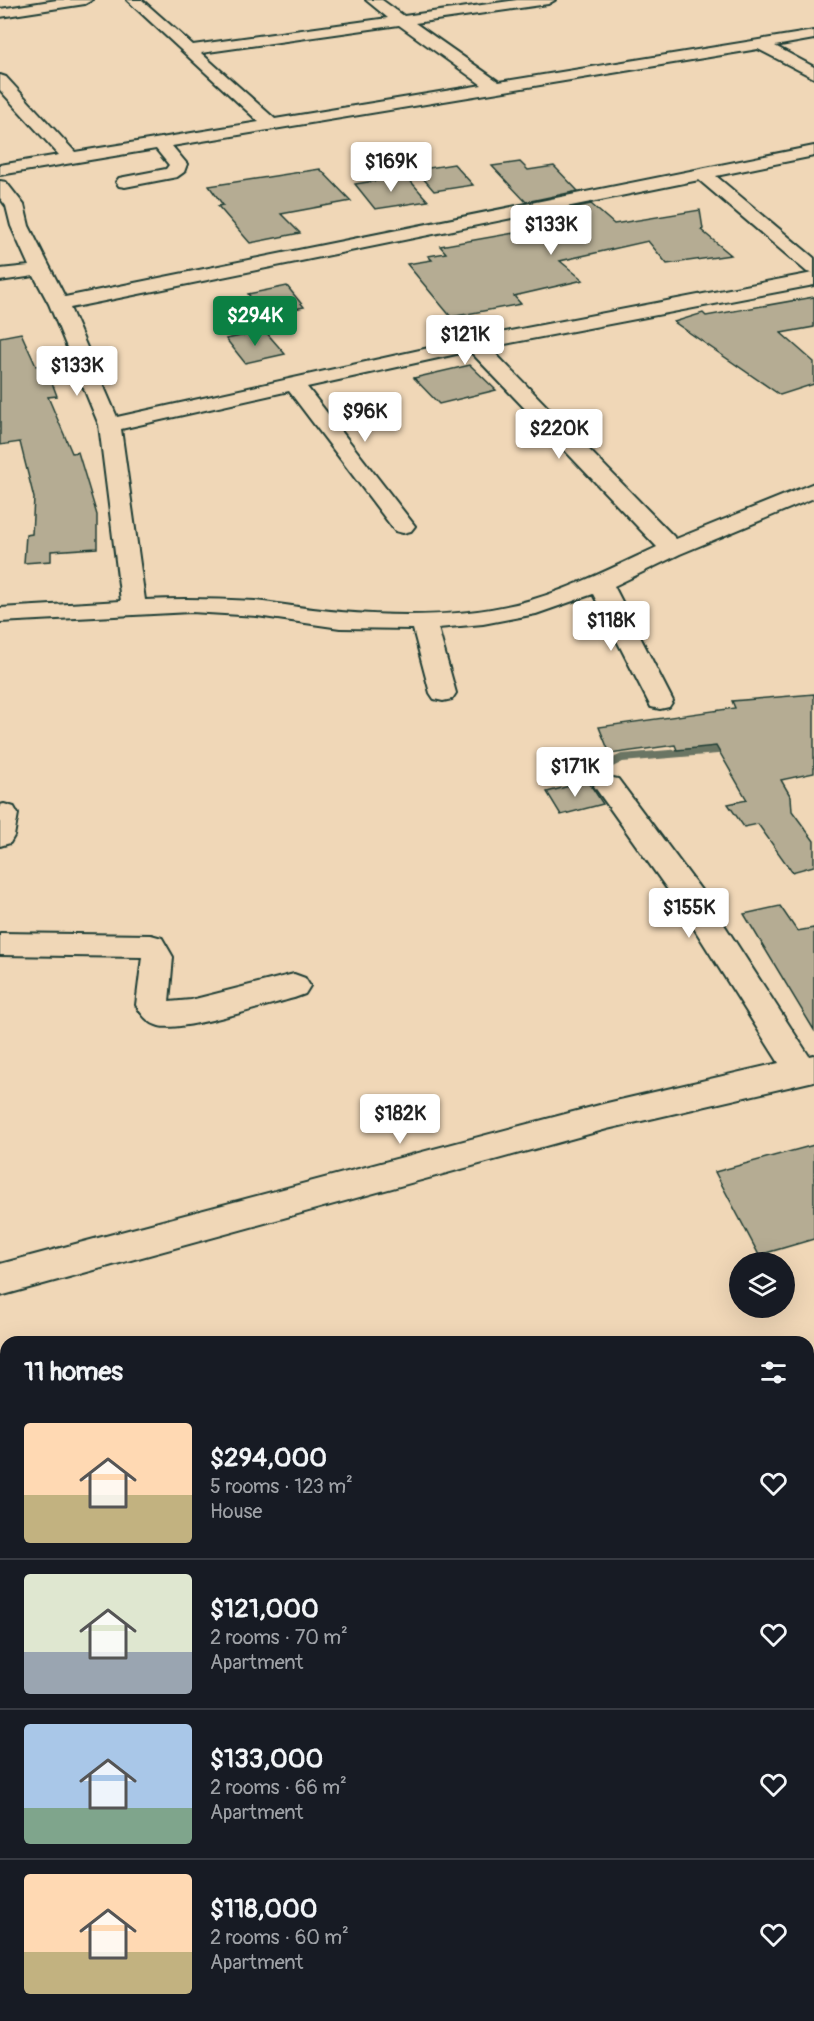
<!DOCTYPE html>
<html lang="en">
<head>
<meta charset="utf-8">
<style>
  body { margin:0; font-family:Pangolin,sans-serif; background:#20242c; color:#f1f3f6; height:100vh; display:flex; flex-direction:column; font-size:22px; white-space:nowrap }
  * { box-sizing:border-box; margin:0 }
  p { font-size:20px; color:#9ea1a6 }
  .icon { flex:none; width:33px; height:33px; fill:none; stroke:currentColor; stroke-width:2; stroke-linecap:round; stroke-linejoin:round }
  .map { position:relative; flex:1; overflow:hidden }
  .side { position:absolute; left:0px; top:1336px; width:814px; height:686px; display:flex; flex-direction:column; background:#171b24; border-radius:18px 18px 0 0; box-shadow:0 6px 24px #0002 }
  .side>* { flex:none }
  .tools { position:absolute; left:729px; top:1252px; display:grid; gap:12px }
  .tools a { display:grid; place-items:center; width:66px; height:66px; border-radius:50%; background:#171b24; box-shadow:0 6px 24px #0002; font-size:30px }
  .price { position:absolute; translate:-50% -51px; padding:0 14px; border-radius:6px; background:#fff; color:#222; font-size:20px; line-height:39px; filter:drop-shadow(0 2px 3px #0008) }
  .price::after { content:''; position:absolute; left:50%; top:36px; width:18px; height:14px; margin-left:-9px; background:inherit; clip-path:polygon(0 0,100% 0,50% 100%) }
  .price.on { background:#0b8043; color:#fff }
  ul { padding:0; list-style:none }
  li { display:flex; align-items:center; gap:18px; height:150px; padding:0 24px }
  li+li { border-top:2px solid #363941 }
  li span { display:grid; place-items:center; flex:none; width:168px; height:120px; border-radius:6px; color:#555 }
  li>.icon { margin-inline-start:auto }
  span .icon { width:72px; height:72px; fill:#fffc; stroke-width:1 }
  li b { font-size:26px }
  h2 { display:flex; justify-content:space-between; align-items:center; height:72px; padding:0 24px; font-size:26px }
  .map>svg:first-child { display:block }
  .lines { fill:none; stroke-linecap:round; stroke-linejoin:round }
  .stream { stroke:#6b7563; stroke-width:8 }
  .building { fill:#b5ac93; stroke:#1f3d34; stroke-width:1.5 }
  .minor-casing { stroke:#1f3d34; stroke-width:4 }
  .minor { fill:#f0d7b7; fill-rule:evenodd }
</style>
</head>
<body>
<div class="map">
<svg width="814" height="2021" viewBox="0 0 814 2021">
  <rect width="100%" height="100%" fill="#f0d7b7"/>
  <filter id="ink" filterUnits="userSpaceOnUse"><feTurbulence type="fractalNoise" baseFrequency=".0167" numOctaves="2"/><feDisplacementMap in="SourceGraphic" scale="12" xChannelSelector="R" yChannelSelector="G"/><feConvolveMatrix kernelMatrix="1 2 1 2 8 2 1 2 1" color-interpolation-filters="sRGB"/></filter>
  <g filter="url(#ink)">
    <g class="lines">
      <path class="stream" d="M602,768L622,758L729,749"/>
    </g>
    <g class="building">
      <path d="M520,162L528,170L554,166L578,191L526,202L492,166Z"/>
      <path d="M454,164L473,185L434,191L416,170Z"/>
      <path d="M320,169L351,201L281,214L300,233L250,243L218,206L223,205L209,186Z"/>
      <path d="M406,176L428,201L375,209L355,184Z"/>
      <path d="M591,204L614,224L700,210L703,229L701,230L731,255L667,264L648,241L560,261L583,280L514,296L521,304L451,317L407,264L432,260L428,256L446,253L440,246L549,227L538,215Z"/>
      <path d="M287,286L304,307L265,315L248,294Z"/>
      <path d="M814,297V327L781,333L814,362V384L780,395L674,322L703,313L706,316Z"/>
      <path d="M265,331L285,354L245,363L226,339Z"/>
      <path d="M21,333L36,366L45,364L57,396L48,397L72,453L78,452L97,515V548L51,551V561L24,563L26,535L32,534L34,498L20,442L0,445V337Z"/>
      <path d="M470,365L496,390L439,404L414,378Z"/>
      <path d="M814,694V773L781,780L791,797L792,811L814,841V866L792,872L758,824L744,827L728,804L747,800L716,746L677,750L675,745L610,754L599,727L735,708L732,701Z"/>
      <path d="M588,781L603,804L561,815L547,792Z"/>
      <path d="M780,906L797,931L814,928V1030L744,914Z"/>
      <path d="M814,1145V1239L759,1255L715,1172Z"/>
    </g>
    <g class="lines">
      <g class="minor-casing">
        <g id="minor">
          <path d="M57,0H92L85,4L0,17V9Z"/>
          <path d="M127,0H142L193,45L388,18L366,0H382L404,16L517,0H555L548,4L415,23L499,82L814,31V39L775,46L814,67V78L758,49L172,146L187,164L184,172L177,177L125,187L119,186L116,182L119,178L166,169L169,165L156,149L0,175V165L59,155L0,90V75L6,77L75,152L259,122ZM399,25L482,85L275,119L201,53Z"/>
          <path d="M814,146V156L716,176L814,258V285L489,347L676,539L814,483V498L680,554L614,586L673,701L669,707L660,709L651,707L593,594L536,614L483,624L438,628L456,693L452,699L443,701L434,699L430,693L413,629L340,628L257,616L191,612L0,622V608L121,601L99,425L49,304L34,276L0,281V269L29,266L11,226L6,206L0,198V181L6,182L24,205L29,226L65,297ZM699,180L807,272L813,273L474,338L117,417L70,308ZM470,351L657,547C616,566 575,587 531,600C473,617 400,617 341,612C312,610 283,604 255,601C218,599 182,598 145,600L121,429L289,391L395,531L403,533L411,531L415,526L307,387Z"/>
          <path d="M608,777L618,779L707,898L809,1056L814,1055V1081L607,1129L0,1296V1264L607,1103L779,1063L685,914L594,786L598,779Z"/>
          <path d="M4,804L14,807L18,814L14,836L10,843L0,846V805Z"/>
          <path d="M0,933L151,935L162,938L173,957L169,1002L191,1000L294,974L305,978L310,986L305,994L294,998C267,1005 182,1032 159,1026C148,1023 142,1015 136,1005L142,957L0,955Z"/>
          <path d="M814,1527V1568L808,1570V1529Z"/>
          <path d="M0,1662L6,1664V1707L0,1705Z"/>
          <path d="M808,1809L814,1812V1861L808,1858Z"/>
        </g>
      </g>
      <use href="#minor" class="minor"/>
    </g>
  </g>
</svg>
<div class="tools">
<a><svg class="icon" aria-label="layers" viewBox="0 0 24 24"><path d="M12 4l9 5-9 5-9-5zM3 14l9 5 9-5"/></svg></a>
</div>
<b class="price" style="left:391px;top:193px">$169K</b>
<b class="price" style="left:551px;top:256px">$133K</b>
<b class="price on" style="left:255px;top:347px">$294K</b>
<b class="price" style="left:465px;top:366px">$121K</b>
<b class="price" style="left:77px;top:397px">$133K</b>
<b class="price" style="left:365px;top:443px">$96K</b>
<b class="price" style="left:559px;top:460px">$220K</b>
<b class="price" style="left:611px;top:652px">$118K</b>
<b class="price" style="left:575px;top:798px">$171K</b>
<b class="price" style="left:689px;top:939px">$155K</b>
<b class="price" style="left:400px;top:1145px">$182K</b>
<section class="side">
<h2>11 homes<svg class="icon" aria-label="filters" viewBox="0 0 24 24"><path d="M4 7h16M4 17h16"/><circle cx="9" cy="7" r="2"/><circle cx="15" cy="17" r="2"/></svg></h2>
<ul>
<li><span style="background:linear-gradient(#ffd9b3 60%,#c2b280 0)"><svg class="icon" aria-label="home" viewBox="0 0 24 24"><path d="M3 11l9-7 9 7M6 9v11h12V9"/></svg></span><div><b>$294,000</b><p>5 rooms · 123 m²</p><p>House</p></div><svg class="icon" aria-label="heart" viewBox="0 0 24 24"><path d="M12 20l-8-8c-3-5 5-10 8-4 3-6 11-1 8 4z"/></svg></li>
<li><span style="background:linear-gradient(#dfe7d0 65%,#9aa5b1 0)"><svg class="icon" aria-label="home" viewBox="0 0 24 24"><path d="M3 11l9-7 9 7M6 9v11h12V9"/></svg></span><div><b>$121,000</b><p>2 rooms · 70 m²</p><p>Apartment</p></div><svg class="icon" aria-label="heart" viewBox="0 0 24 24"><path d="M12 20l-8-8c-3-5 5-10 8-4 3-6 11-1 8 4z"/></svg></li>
<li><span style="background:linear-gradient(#a9c7e8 70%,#7fa58c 0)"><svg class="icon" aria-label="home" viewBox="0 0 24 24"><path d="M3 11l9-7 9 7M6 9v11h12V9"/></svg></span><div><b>$133,000</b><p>2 rooms · 66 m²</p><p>Apartment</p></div><svg class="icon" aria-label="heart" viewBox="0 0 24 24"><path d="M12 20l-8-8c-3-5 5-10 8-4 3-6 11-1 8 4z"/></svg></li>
<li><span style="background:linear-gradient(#ffd9b3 65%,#c2b280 0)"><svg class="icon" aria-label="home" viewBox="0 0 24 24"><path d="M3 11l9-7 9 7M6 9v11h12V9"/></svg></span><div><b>$118,000</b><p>2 rooms · 60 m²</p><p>Apartment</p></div><svg class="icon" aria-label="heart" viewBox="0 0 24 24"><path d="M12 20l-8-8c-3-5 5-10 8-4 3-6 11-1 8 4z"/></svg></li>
</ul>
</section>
</div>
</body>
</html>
